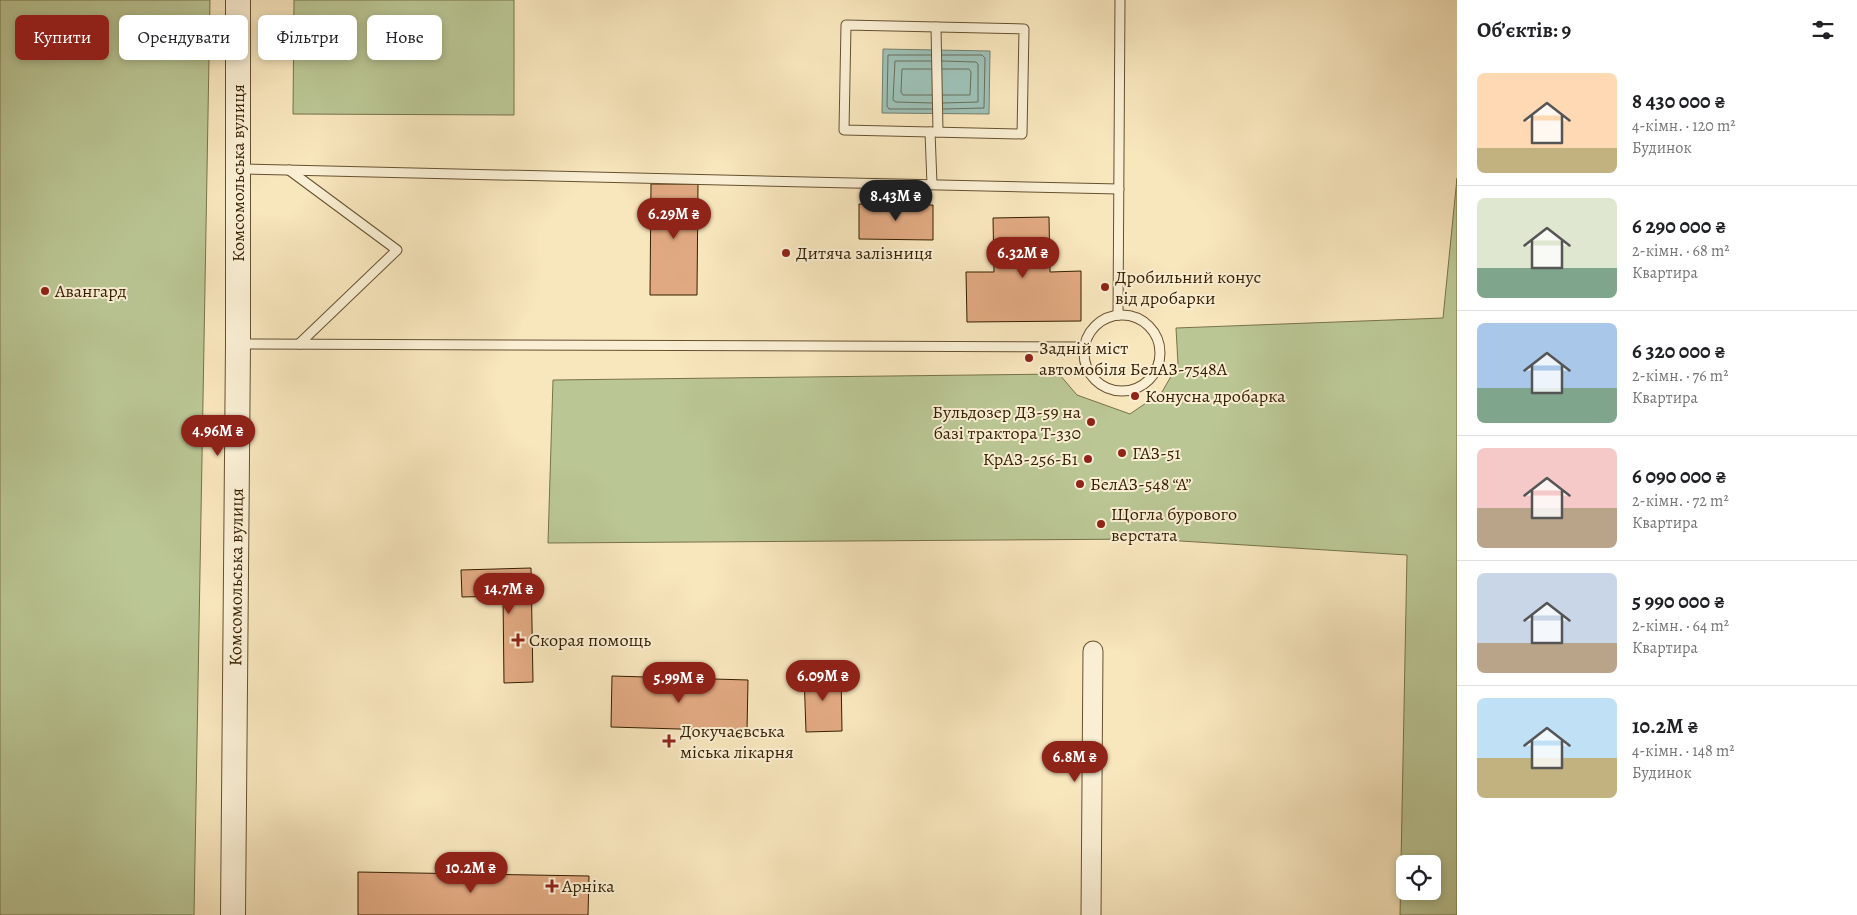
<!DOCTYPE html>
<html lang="uk">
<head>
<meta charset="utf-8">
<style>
  body { margin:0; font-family:Alegreya,serif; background:#f2f2f2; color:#202124; height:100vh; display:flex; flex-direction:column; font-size:19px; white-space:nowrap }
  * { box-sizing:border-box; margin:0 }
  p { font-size:16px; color:#757577 }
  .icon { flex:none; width:28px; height:28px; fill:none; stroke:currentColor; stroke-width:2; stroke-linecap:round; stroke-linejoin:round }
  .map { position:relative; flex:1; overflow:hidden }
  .side { display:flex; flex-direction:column; background:#fff; width:400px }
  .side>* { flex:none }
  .banner { position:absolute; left:15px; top:15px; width:475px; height:45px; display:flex; gap:10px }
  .tools { position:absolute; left:1396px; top:855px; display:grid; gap:10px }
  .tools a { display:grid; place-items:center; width:45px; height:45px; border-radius:8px; background:#fff; box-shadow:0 2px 8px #0003; font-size:25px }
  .price { position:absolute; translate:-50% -42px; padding:0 11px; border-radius:18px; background:#8f2418; color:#fff; font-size:16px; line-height:32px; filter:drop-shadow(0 1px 2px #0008) }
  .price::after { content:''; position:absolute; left:50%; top:30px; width:15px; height:11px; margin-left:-8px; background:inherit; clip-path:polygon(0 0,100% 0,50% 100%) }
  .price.selected { background:#222; color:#fff }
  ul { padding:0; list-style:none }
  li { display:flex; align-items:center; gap:15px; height:125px; padding:0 20px }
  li+li { border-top:1px solid #e0e0e0 }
  li span { display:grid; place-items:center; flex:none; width:140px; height:100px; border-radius:8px; color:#555 }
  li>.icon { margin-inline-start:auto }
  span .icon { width:60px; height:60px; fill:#fffc; stroke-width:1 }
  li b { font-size:21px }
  h2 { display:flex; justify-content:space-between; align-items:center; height:60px; padding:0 20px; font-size:21px }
  .chip { padding:0 18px; border-radius:8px; background:#fff; box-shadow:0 2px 8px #0003; font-size:18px; line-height:45px }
  .chip.selected { background:#8f2418; color:#fff }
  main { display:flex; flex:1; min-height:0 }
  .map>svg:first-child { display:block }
  .green { fill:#bac694; stroke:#78724a; fill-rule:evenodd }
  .water { fill:#9dbfb5; stroke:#737f6d }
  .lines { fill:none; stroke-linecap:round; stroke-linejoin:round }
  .shore { stroke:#696f5a; stroke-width:1 }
  .building { fill:#e1a981; stroke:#351f00 }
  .service-casing { stroke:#66512f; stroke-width:11 }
  .minor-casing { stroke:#66512f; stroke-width:21 }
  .tertiary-casing { stroke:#66512f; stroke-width:26 }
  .service { stroke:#faefd4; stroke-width:9 }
  .minor { stroke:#faefd4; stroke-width:19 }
  .tertiary { stroke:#faefd4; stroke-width:24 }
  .poi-dot { fill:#8f2418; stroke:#faefd4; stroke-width:2 }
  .labels { text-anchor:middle; stroke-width:4; stroke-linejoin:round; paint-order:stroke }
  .street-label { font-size:18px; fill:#351f00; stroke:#faefd4 }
  .poi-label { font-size:18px; fill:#351f00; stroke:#faefd4; text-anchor:start }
</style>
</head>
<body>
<main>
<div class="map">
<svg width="1457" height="915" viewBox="0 0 1457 915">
  <rect width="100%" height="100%" fill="#f8e6bd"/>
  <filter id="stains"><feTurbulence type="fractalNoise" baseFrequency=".004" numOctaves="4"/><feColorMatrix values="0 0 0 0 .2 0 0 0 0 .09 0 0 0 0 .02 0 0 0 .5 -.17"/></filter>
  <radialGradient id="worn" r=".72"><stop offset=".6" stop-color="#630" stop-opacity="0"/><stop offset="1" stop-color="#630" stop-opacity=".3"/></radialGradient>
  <g class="green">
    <path d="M0,0H210L194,915H0Z"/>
    <path d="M294,0H514V115L293,114Z"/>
    <path d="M1457,178V915H1400L1407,555L1148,539L548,543L553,380L1059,374L1077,395L1130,414L1162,392L1178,364L1176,328L1443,318ZM1405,864H1432V891H1405Z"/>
  </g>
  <path class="water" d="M883,49L990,51L989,114L882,113Z"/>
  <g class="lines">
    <g class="shore">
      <path d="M931,55H888L887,106L889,109H932"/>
      <path d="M942,55H982L985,58L984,108L943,109"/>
      <path d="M931,61H895L893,100L896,102L932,103"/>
      <path d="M942,61L976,62L978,64V102L943,103"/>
      <path d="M931,69H902L901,92L903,95H932"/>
      <path d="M942,69H969L971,72L970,95H943"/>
    </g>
  </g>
  <g class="building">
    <path d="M651,184H698L697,295H650Z"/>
    <path d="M859,204L933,205V240L859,239Z"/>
    <path d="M1049,217L1050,272L1081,271V321L967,322L966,272H994L993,218Z"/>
    <path d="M531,568L533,682L504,683L503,596L462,597L461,570Z"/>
    <path d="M841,672L842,731L806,732L804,674Z"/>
    <path d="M612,676L748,680L747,731L611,727Z"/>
    <path d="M358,872L589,876L588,915H358Z"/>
  </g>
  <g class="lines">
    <g class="service-casing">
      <g id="service">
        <path d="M846,25L1024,29L1022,134L844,130Z"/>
        <path d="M936,27L938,132"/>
        <path d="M930,132L932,184"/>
        <path d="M240,169L1119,189"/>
        <path d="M289,170L397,250L299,344"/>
        <circle cx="1122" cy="353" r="38"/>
        <path d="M1118,315L1120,0"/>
        <path d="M239,344L1084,347"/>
      </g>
    </g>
    <g class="minor-casing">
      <path id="minor" d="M1091,915L1093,651"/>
    </g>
    <g class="tertiary-casing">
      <g id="tertiary">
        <path id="s1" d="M233,915L238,344V0"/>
      </g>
    </g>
    <use href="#service" class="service"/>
    <use href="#minor" class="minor"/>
    <use href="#tertiary" class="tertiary"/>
  </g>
  <g class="poi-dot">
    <circle cx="786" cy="253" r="5"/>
    <circle cx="1105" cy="287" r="5"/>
    <circle cx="45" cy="291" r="5"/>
    <circle cx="1029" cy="358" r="5"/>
    <circle cx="1135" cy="396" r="5"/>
    <circle cx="1091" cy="422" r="5"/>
    <circle cx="1122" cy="453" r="5"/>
    <circle cx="1088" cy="459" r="5"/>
    <circle cx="1080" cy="484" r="5"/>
    <circle cx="1101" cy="524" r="5"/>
    <path d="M515.5 632.5h5v5h5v5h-5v5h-5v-5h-5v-5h5z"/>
    <path d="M666.5 733.5h5v5h5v5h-5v5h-5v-5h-5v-5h5z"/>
    <path d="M549.5 878.5h5v5h5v5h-5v5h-5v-5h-5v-5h5z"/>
  </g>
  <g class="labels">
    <g class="street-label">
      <text transform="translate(238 173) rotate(-90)" y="6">Комсомольська вулиця</text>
      <text dy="6" stroke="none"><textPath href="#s1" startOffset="338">Комсомольська вулиця</textPath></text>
    </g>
    <g class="poi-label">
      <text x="796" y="259">Дитяча залізниця</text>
      <text x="1115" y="283">Дробильний конус<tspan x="1115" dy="21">від дробарки</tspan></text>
      <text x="55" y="297">Авангард</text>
      <text x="1039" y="354">Задній міст<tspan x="1039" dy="21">автомобіля БелАЗ-7548А</tspan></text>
      <text x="1145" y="402">Конусна дробарка</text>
      <text x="1081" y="418" text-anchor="end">Бульдозер ДЗ-59 на<tspan x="1081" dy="21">базі трактора Т-330</tspan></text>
      <text x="1132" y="459">ГАЗ-51</text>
      <text x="1078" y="465" text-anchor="end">КрАЗ-256-Б1</text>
      <text x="1090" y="490">БелАЗ-548 “А”</text>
      <text x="1111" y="520">Щогла бурового<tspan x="1111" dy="21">верстата</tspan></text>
      <text x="529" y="646">Скорая помощь</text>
      <text x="680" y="737">Докучаєвська<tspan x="680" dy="21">міська лікарня</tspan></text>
      <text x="562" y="892">Арніка</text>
    </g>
  </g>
  <rect width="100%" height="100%" filter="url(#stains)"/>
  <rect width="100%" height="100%" fill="url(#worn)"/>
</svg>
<div class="tools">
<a><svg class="icon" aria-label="locate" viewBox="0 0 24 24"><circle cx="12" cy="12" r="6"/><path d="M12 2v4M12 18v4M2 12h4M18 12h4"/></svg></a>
</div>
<b class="price selected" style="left:896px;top:222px">8.43M ₴</b>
<b class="price" style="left:674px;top:240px">6.29M ₴</b>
<b class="price" style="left:1023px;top:279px">6.32M ₴</b>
<b class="price" style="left:218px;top:457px">4.96M ₴</b>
<b class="price" style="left:509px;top:615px">14.7M ₴</b>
<b class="price" style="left:823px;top:702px">6.09M ₴</b>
<b class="price" style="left:679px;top:704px">5.99M ₴</b>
<b class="price" style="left:1075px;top:783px">6.8M ₴</b>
<b class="price" style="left:471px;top:894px">10.2M ₴</b>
<div class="banner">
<a class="chip selected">Купити</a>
<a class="chip">Орендувати</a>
<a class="chip">Фільтри</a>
<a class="chip">Нове</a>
</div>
</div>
<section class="side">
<h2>Об’єктів: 9<svg class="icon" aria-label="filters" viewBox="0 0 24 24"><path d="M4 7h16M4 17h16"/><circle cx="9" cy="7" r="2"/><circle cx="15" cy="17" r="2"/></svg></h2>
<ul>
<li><span style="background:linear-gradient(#ffd9b3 75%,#c2b280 0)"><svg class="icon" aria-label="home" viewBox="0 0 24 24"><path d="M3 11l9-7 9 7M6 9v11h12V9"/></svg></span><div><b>8 430 000 ₴</b><p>4-кімн. · 120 m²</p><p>Будинок</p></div></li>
<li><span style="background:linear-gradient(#dfe7d0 70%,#7fa58c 0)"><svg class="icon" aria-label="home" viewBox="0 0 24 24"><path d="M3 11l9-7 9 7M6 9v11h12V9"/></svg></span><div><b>6 290 000 ₴</b><p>2-кімн. · 68 m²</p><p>Квартира</p></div></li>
<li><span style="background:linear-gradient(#a9c7e8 65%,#7fa58c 0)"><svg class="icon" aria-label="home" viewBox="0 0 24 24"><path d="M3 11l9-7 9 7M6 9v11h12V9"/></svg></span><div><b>6 320 000 ₴</b><p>2-кімн. · 76 m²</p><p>Квартира</p></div></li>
<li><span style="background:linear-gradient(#f6c9c9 60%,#b9a48a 0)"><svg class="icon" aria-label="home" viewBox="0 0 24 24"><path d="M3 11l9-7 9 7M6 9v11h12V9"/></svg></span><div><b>6 090 000 ₴</b><p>2-кімн. · 72 m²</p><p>Квартира</p></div></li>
<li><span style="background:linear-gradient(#c9d6e8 70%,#b9a48a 0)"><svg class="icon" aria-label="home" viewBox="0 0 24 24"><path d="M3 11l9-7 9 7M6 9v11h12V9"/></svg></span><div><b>5 990 000 ₴</b><p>2-кімн. · 64 m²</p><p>Квартира</p></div></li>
<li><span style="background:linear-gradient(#bfe0f5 60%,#c2b280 0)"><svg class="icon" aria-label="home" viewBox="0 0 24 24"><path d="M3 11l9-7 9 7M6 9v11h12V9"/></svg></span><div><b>10.2M ₴</b><p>4-кімн. · 148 m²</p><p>Будинок</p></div></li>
</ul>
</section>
</main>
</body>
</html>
